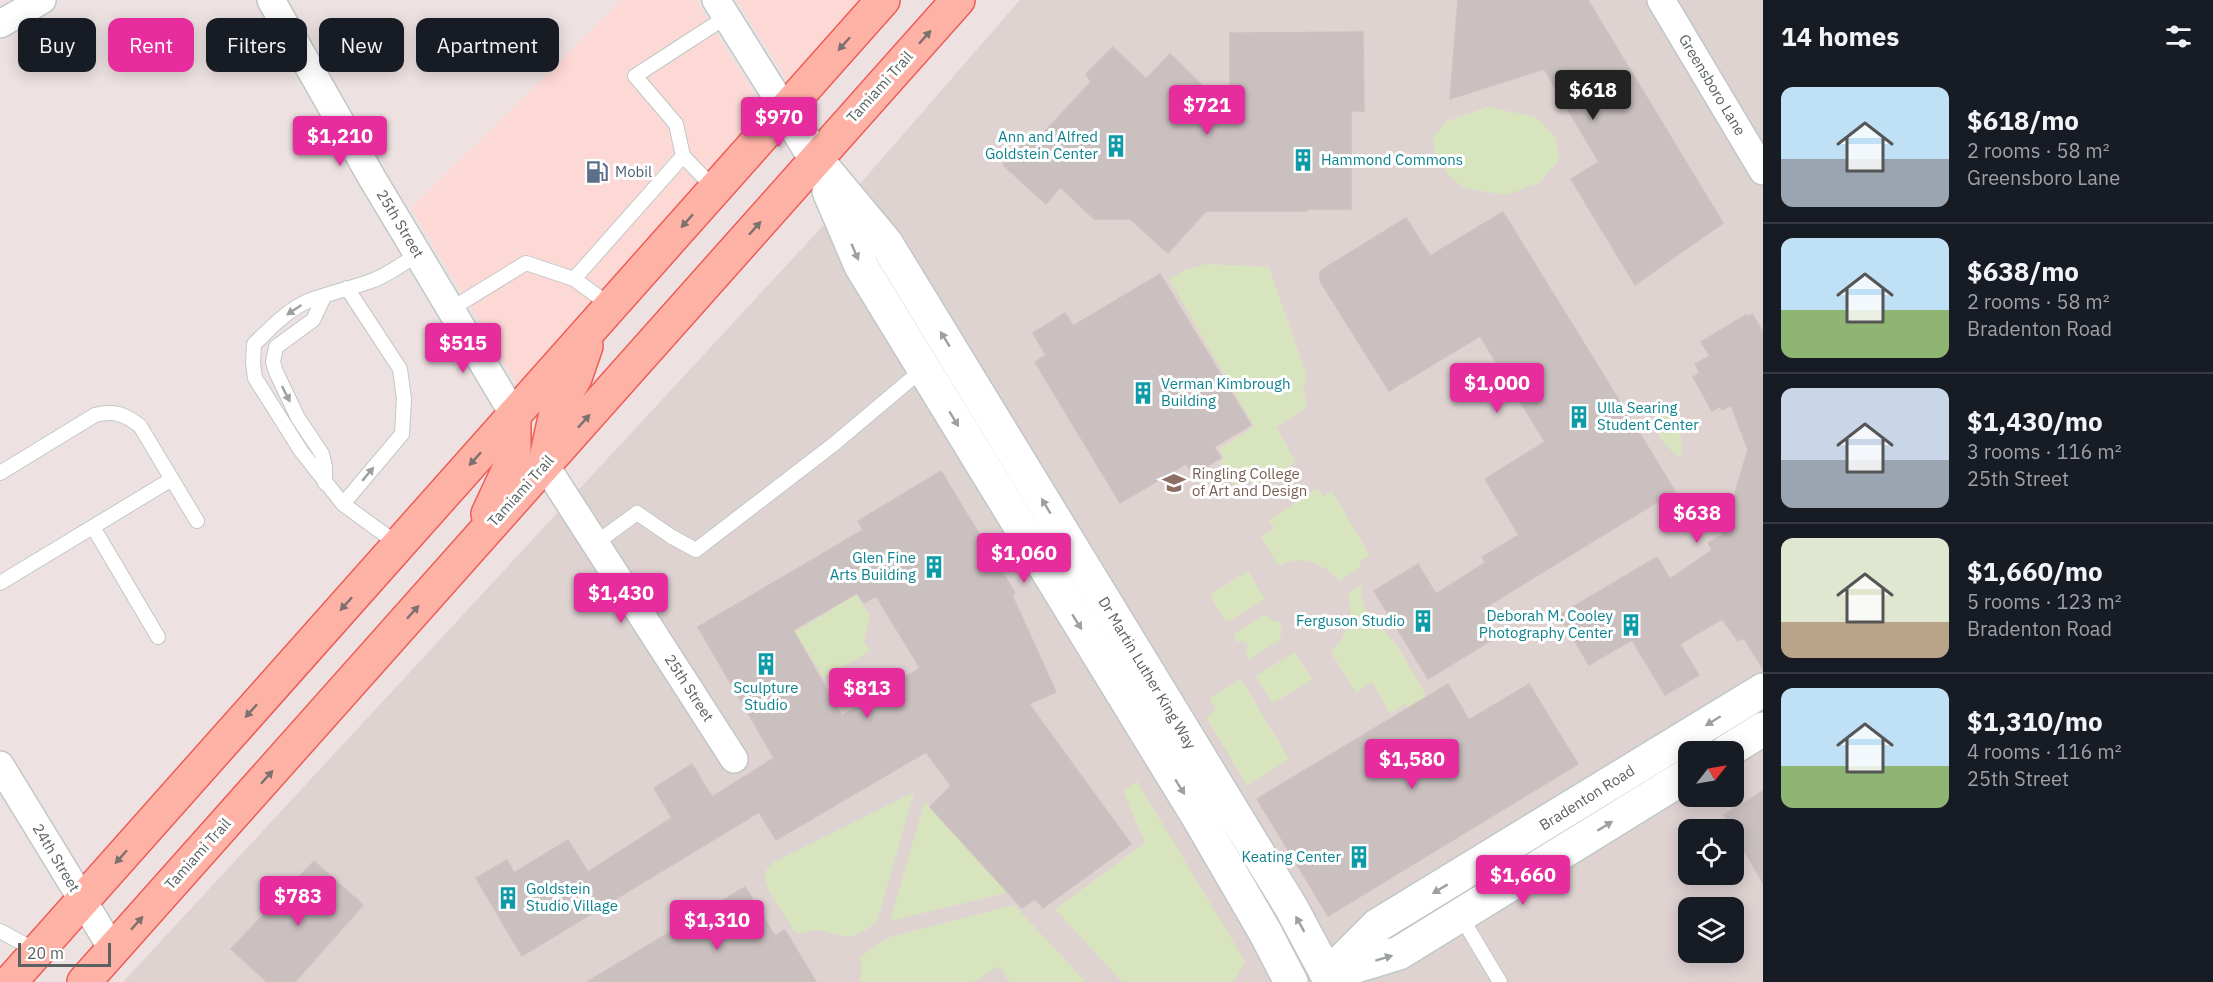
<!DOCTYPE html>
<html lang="en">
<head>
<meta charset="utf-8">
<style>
  body { margin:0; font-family:"IBM Plex Sans",sans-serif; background:#242831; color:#f1f3f6; height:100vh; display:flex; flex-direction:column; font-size:22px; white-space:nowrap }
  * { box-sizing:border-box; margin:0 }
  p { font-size:20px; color:#9ea1a6 }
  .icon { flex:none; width:33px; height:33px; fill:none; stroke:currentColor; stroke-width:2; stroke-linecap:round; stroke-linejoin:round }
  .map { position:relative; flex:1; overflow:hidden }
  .panel { display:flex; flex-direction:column; background:#171b24; width:450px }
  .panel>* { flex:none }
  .guide { position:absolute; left:18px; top:18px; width:570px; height:54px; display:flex; gap:12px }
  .needle { width:39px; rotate:59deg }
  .buttons { position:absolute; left:1678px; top:741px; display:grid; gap:12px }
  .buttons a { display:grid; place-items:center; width:66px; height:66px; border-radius:12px; background:#171b24; box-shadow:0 3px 15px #0003; font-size:30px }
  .scale { position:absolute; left:18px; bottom:15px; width:93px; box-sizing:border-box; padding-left:6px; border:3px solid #5a6261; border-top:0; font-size:16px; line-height:21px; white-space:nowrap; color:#5a6261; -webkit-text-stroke:4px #fff; paint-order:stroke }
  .price { position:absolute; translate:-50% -51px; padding:0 14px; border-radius:6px; background:#e72d9e; color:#fff; font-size:20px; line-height:39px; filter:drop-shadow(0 2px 3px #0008) }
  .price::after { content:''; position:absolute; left:50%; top:36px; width:18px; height:14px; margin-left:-9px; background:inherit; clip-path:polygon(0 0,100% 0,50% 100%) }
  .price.on { background:#222; color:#fff }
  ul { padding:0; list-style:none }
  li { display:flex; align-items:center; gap:18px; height:150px; padding:0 18px }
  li+li { border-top:2px solid #363941 }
  li span { display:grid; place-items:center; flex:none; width:168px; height:120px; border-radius:12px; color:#555 }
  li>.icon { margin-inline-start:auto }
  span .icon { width:72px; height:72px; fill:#fffc; stroke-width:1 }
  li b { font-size:26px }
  h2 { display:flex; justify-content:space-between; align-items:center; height:72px; padding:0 18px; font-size:26px }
  .pill { padding:0 21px; border-radius:12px; background:#171b24; box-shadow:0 3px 15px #0003; font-size:21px; line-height:54px }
  .pill.on { background:#e72d9e; color:#fff }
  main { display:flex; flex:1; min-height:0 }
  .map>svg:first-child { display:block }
  .commercial { fill:#fdd9d6 }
  .education { fill:#dfd3d2; fill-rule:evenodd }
  .green { fill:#d8e4be }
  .building { fill:#cac0c0; stroke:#d1c0c0; stroke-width:1.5; fill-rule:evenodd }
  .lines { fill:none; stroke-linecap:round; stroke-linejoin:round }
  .service-casing { stroke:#c0c8c7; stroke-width:16 }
  .minor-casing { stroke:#c0c8c7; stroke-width:30 }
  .tertiary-casing { stroke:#c0c8c7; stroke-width:36 }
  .primary-casing { stroke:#ef5c58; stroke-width:36 }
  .service { stroke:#fff; stroke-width:14 }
  .minor { stroke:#fff; stroke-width:27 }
  .tertiary { stroke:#fff; stroke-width:33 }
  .primary { stroke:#feb2a5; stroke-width:33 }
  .oneway { fill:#7b726f }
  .oneway2 { fill:#9ca1a0 }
  .labels { text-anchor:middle; stroke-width:6; stroke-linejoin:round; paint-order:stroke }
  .street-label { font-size:15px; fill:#5a6261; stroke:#fff }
  .culture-label { font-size:15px; fill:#0d838f; stroke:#fff; text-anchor:end }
  .service-label { font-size:15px; fill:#4e5e75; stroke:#fff; text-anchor:start }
  .education-label { font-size:15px; fill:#785e54; stroke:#fff; text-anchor:start }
</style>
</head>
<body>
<main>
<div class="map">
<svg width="1763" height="982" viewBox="0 0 1763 982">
  <rect width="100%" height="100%" fill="#ede2e1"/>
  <g class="commercial">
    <path d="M622,0H696L764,110L587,309L581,308L577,320L518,386L411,208Z"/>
    <path d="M737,0H861L788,82Z"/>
  </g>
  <path class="education" d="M1020,0H1763V982H123L833,215ZM1689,752H1734V796H1689ZM1689,830H1734V874H1689ZM1689,908H1734V952H1689Z"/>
  <g class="green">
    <path d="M1488,107L1536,117L1556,138L1559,160L1539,183L1506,195L1464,188L1447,174L1435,154L1433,137L1447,121Z"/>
    <path d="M1207,264L1269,267L1307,377L1303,388L1307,407L1276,427L1296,462L1255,488L1248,478L1234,486L1219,463L1224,458L1219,449L1254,426L1169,279L1184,270Z"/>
    <path d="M1655,407C1676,421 1684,431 1681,457C1660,444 1653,432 1655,407Z"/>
    <path d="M1318,488L1323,497L1332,491L1370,556L1359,561L1361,567L1340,581C1322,563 1303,554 1278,566L1261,536L1274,528L1269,520Z"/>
    <path d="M832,565L847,579L870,616L864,641L870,651L824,678L795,632L851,598Z"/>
    <path d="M1248,571L1265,599L1226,623L1210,595Z"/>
    <path d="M1362,585L1361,597L1365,608L1398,647L1432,706L1414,718L1405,704L1390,714L1372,682L1356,693L1331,652C1348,635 1354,617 1348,593Z"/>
    <path d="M1266,614L1271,620L1280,622L1282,627L1279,633L1282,639L1248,660L1245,654L1248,648C1247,642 1243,640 1237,642L1233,635Z"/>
    <path d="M1295,652L1312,680L1273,703L1256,676Z"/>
    <path d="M1241,679L1289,759L1247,785L1206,717L1216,709L1209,698Z"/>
    <path d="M1137,781L1245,961L1234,982H1122L1055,909L1145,843L1123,791Z"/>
    <path d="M914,792L877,922C870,927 860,935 851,936C830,938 826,923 799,934L794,931C788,920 766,890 765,879C764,871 768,867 774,862Z"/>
    <path d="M925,801L1010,892L890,921Z"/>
    <path d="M1014,905L1086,982H1009L999,966L973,982H860L862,968L860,957L890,937Z"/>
  </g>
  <g class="building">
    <path d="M1458,0H1588L1723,223L1635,285L1571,179L1599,162L1544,69L1450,99Z"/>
    <path d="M1363,32L1364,111H1351V209H1307V211H1206L1168,253L1130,219H1094L1060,187L1046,204L1003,165L1029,137L1035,142L1091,82L1086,74L1113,47L1146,79L1170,54L1230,112V33Z"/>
    <path d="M1503,212L1675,491L1481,610L1497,637L1428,679L1374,591L1418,564L1436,594L1485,563L1482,557L1519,535L1485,479L1545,442L1480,336L1389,391L1320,281V271L1406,218L1430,256Z"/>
    <path d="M1160,274L1251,425L1214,447L1221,458L1193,474L1186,464L1120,503L1035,362L1046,355L1033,333L1065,313L1073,326Z"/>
    <path d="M1752,314L1763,332V669L1744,638L1738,641L1722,619L1680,644L1699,675L1665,695L1632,640L1589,665L1559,615L1657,557L1670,579L1712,550L1708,543L1722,535L1748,450L1731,405L1722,410L1720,406L1712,411L1693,377L1700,373L1695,364L1710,356L1701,342L1746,315L1748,317Z"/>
    <path d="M941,471L1015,593L1012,595L1056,692L1029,704L1131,844L1043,908L1035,899L1022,908L930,807L951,786L926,752L776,840L759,812L522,956L476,878L507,860L514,873L568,840L588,872L672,818L654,788L692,764L712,797L774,758L698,627L863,530L858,521ZM857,593L864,603L876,596L920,668L842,716L793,630Z"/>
    <path d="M1448,684L1469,720L1529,684L1578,764L1328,916L1257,799Z"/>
    <path d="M1763,791V883L1734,833V830H1732L1724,815Z"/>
    <path d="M314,861L363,905L295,982H267L231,949Z"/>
    <path d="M745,887L775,936L785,930L816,982H587Z"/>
  </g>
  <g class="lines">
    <g class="service-casing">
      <g id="service">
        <path d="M683,156L676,124L635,76L726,17"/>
        <path d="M574,279L683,156L715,189"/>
        <path d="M347,288L400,369L404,399L402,434L343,504L301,451L255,378L253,363L254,344C270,329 287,310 308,301C329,293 353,288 374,280C389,274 404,263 418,254"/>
        <path d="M324,297L313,320L276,347L273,362L276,372L298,418L322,454L325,467V483"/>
        <path d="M451,309L526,263L574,279L611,306"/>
        <path d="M0,473L95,415C114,410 125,414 140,426L197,521"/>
        <path d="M343,504L399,545"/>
        <path d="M93,527L158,637"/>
        <path d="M596,543L637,513L672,537L696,550L834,444L923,369"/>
        <path d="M0,583L172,479"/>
        <path d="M1460,915L1500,982"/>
        <path d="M0,931L37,951"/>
      </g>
    </g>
    <g class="minor-casing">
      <g id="minor">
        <path d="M271,0L372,178L514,415"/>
        <path d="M716,0L785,110"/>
        <path d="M1661,0L1763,171"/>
        <path d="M0,24L42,0"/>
        <path d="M545,465L734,759"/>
        <path d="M0,765L113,950"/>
      </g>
    </g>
    <g class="tertiary-casing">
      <g id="tertiary">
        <path d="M785,110L816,159L886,243L1291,907L1331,982"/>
        <path d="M829,191L861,266L1200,820L1265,932L1291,982"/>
        <path d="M1726,752L1763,729"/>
        <path d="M1333,973L1399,953L1689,774"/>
        <path d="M1328,975L1378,925L1763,690"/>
      </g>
    </g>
    <g class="primary-casing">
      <g id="primary">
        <path d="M545,463L557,408L575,378L586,346"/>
        <path d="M488,514L514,458V415"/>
        <path d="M10,982L883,0"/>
        <path d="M84,982L958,0"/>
      </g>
    </g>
    <use href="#service" class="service"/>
    <use href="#minor" class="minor"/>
    <use href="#tertiary" class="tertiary"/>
    <use href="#primary" class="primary"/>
  </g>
  <defs><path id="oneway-solid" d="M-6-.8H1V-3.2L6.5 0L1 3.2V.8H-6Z" transform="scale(1.5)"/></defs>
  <g class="oneway">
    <use href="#oneway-solid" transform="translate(925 37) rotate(-48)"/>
    <use href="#oneway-solid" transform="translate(844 44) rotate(132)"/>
    <use href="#oneway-solid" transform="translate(687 221) rotate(132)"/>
    <use href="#oneway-solid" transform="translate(755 228) rotate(-48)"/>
    <use href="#oneway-solid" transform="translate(584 421) rotate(-48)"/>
    <use href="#oneway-solid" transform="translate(475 459) rotate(132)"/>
    <use href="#oneway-solid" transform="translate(346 604) rotate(132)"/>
    <use href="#oneway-solid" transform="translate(413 612) rotate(-48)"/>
    <use href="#oneway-solid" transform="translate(251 711) rotate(132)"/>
    <use href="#oneway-solid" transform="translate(267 777) rotate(-48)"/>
    <use href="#oneway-solid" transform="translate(121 857) rotate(132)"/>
    <use href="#oneway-solid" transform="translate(137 923) rotate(-48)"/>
  </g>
  <g class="oneway2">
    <use href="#oneway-solid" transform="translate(855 252) rotate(67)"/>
    <use href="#oneway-solid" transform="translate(294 310) rotate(146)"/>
    <use href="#oneway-solid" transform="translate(945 339) rotate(-122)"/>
    <use href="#oneway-solid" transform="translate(286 394) rotate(63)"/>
    <use href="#oneway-solid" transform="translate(954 419) rotate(59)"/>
    <use href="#oneway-solid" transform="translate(368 474) rotate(-50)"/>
    <use href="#oneway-solid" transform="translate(1046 506) rotate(-121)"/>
    <use href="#oneway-solid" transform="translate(1077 622) rotate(58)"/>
    <use href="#oneway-solid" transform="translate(1713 721) rotate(148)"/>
    <use href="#oneway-solid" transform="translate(1180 787) rotate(58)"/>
    <use href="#oneway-solid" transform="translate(1605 826) rotate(-32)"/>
    <use href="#oneway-solid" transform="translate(1440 889) rotate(149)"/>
    <use href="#oneway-solid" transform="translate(1300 924) rotate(-119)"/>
    <use href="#oneway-solid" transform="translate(1384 958) rotate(-17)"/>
  </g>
  <defs>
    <g id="building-bare" transform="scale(1.8)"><path d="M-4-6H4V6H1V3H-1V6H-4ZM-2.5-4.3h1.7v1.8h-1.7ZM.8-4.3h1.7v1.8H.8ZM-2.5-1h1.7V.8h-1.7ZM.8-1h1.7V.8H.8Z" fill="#0f9aa8" stroke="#fff" stroke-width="2.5" paint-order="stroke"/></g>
    <g id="fuel-bare" transform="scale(1.8)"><path d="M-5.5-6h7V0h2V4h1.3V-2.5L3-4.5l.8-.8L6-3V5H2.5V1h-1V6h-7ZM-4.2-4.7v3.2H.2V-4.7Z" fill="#5c6f8a" stroke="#fff" stroke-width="2.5" paint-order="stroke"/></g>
    <g id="university-bare" transform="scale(1.8)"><path d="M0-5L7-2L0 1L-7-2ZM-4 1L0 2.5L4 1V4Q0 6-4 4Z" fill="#8d6e63" stroke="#fff" stroke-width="2.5" paint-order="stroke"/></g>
  </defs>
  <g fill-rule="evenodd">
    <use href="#building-bare" x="1116" y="146"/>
    <use href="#building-bare" x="1303" y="160"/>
    <use href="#fuel-bare" x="597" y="172"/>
    <use href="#building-bare" x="1143" y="393"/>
    <use href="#building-bare" x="1579" y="417"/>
    <use href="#university-bare" x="1174" y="483"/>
    <use href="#building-bare" x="934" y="567"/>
    <use href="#building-bare" x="1423" y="621"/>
    <use href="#building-bare" x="1631" y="625"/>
    <use href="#building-bare" x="766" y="664"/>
    <use href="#building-bare" x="1359" y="857"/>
    <use href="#building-bare" x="508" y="898"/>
  </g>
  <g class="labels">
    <g class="street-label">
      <text transform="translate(1712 85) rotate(59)" y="5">Greensboro Lane</text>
      <text transform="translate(880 87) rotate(-48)" y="5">Tamiami Trail</text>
      <text transform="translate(400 224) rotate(59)" y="5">25th Street</text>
      <text transform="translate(521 491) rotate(-48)" y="5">Tamiami Trail</text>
      <text transform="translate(1147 673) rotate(59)" y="5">Dr Martin Luther King Way</text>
      <text transform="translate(689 688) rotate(57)" y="5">25th Street</text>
      <text transform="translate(1587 798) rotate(-32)" y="5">Bradenton Road</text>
      <text transform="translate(198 854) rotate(-48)" y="5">Tamiami Trail</text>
      <text transform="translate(56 858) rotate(59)" y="5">24th Street</text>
    </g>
    <g class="culture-label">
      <text x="1098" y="142">Ann and Alfred<tspan x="1098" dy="17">Goldstein Center</tspan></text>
      <text x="1321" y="165" text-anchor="start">Hammond Commons</text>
      <text x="1161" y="389" text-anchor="start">Verman Kimbrough<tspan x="1161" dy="17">Building</tspan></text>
      <text x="1597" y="413" text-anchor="start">Ulla Searing<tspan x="1597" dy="17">Student Center</tspan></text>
      <text x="916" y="563">Glen Fine<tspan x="916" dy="17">Arts Building</tspan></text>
      <text x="1613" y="621">Deborah M. Cooley<tspan x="1613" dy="17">Photography Center</tspan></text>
      <text x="1405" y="626">Ferguson Studio</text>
      <text x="766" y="693" text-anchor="middle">Sculpture<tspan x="766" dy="17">Studio</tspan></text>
      <text x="1341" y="862">Keating Center</text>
      <text x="526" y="894" text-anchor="start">Goldstein<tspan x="526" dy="17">Studio Village</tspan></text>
    </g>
    <g class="service-label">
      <text x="615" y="177">Mobil</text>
    </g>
    <g class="education-label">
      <text x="1192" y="479">Ringling College<tspan x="1192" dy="17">of Art and Design</tspan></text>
    </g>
  </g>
</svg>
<div class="buttons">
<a><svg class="needle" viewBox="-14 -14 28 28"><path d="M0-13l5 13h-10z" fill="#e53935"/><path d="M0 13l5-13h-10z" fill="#9ea1a6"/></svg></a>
<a><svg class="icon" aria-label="locate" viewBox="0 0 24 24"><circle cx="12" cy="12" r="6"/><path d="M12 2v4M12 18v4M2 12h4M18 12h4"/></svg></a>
<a><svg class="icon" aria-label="layers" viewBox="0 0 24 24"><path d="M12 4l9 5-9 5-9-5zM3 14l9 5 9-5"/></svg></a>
</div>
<div class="scale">20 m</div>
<b class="price on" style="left:1593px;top:121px">$618</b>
<b class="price" style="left:1207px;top:136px">$721</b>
<b class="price" style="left:779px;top:148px">$970</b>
<b class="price" style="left:340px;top:167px">$1,210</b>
<b class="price" style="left:463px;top:374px">$515</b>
<b class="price" style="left:1497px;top:414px">$1,000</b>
<b class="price" style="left:1697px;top:544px">$638</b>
<b class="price" style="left:1024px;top:584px">$1,060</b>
<b class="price" style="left:621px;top:624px">$1,430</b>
<b class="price" style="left:867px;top:719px">$813</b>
<b class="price" style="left:1412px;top:790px">$1,580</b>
<b class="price" style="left:1523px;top:906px">$1,660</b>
<b class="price" style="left:298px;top:927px">$783</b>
<b class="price" style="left:717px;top:951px">$1,310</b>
<div class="guide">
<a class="pill">Buy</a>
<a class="pill on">Rent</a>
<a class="pill">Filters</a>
<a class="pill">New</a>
<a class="pill">Apartment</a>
</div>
</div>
<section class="panel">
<h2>14 homes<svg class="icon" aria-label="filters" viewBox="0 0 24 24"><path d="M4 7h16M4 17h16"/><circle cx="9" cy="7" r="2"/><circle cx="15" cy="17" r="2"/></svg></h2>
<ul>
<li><span style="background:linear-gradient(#bfe0f5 60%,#9aa5b1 0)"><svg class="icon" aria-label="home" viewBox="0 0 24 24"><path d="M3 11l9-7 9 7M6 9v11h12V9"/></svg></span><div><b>$618/mo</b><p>2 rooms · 58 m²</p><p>Greensboro Lane</p></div></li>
<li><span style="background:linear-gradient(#bfe0f5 60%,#8fb573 0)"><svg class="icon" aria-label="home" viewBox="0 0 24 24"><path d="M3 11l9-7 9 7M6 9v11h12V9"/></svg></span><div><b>$638/mo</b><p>2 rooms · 58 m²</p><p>Bradenton Road</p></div></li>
<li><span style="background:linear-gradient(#c9d6e8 60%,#9aa5b1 0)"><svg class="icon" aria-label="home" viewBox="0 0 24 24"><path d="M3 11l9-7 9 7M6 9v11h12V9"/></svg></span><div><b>$1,430/mo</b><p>3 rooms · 116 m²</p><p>25th Street</p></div></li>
<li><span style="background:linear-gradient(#dfe7d0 70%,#b9a48a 0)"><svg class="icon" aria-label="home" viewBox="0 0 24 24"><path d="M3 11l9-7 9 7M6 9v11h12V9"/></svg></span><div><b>$1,660/mo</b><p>5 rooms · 123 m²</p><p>Bradenton Road</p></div></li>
<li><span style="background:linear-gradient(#bfe0f5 65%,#8fb573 0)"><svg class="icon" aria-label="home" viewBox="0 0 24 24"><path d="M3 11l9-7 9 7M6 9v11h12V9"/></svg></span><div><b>$1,310/mo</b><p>4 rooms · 116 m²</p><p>25th Street</p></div></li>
</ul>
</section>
</main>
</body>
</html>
